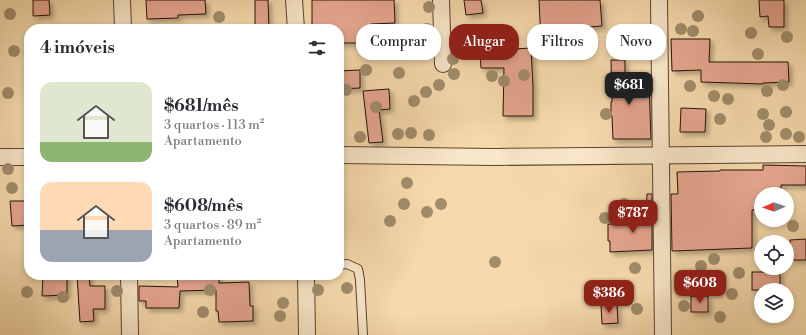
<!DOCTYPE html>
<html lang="pt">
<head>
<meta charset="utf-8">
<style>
  body { margin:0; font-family:"Libre Bodoni",serif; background:#f2f2f3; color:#2b2b33; height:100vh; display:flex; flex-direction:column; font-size:15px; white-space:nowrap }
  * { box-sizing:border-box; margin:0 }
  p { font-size:13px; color:#7c7c81 }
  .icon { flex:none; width:22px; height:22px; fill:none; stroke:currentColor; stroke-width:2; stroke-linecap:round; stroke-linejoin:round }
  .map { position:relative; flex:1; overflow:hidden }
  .panel { position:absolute; left:24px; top:24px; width:320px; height:256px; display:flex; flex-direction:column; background:#fff; border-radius:16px; box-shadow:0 2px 6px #0003 }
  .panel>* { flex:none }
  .hud { position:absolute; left:356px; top:24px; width:380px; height:36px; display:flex; gap:8px }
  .needle { width:26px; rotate:268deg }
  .buttons { position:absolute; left:754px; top:187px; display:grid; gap:8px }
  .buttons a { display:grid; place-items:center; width:40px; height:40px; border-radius:50%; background:#fff; box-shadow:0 2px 6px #0003; font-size:20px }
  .price { position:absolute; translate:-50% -34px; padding:0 9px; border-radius:8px; background:#8f2418; color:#fff; font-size:13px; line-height:26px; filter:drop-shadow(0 1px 2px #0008) }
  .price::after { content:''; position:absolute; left:50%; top:24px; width:12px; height:9px; margin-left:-6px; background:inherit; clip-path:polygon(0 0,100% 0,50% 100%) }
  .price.current { background:#222; color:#fff }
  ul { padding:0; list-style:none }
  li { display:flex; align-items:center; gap:12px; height:100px; padding:0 16px }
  li span { display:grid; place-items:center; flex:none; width:112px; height:80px; border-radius:12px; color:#555 }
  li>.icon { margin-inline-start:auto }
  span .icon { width:48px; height:48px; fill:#fffc; stroke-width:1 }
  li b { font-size:17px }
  h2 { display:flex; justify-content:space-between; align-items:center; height:48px; padding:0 16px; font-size:17px }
  .tag { padding:0 14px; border-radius:16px; background:#fff; box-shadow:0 2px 6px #0003; font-size:14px; line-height:36px }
  .tag.current { background:#8f2418; color:#fff }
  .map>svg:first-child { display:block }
  .building { fill:#e6a690; stroke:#261007; filter:url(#shadow) }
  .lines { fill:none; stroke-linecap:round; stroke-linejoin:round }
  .service-casing { stroke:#5a4230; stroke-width:10 }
  .minor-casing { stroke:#5a4230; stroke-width:18 }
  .service { stroke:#f9e7ca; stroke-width:8 }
  .minor { stroke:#f9e7ca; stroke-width:16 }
  .tree { fill:#a08d6b }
</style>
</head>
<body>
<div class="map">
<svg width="806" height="335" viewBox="0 0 806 335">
  <defs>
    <filter id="shadow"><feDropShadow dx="3.5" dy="3.5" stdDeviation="2" flood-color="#0004"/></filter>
  </defs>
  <rect width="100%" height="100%" fill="#f6daad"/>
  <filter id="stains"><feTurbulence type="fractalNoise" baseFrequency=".005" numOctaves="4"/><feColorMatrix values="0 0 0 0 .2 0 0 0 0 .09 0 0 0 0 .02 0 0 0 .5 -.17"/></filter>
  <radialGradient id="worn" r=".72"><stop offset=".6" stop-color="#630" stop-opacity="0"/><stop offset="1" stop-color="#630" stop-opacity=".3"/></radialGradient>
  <g class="building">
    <path d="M33,0H49L50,15L33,16Z"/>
    <path d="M146,0H205L206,14L178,15V18L147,19Z"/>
    <path d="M255,0H268L269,29H255Z"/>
    <path d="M312,0H394L395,23L371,24V43H339V29H312Z"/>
    <path d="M464,0H481L483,13L466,15Z"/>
    <path d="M539,0H600L602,26L589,27V37H566V41L541,42Z"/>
    <path d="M759,0H784V27H769L768,16L760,17Z"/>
    <path d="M671,39H710L709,62H788L789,82L763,83V84L701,82V70L672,71Z"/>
    <path d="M531,48L533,87V116H503L504,68H481L480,51Z"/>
    <path d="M611,60H625V78H626V86L649,85L651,139H613L612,116H611V102H612Z"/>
    <path d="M360,70V88L339,89V71Z"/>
    <path d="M389,89L390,109L379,110L383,142L369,143L363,91Z"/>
    <path d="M681,108L706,109L705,132H680Z"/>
    <path d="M763,165L806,166V185H781V194H761V209L752,210V248L672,251L671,194H678L677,172L720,171V170H763Z"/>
    <path d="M647,194H652V250L610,252V241H608V224L644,225V215H646Z"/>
    <path d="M10,201H29V225L12,226Z"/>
    <path d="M806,239V260H791L790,240Z"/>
    <rect x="752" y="272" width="28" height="18"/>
    <path d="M43,275H67V295L42,296Z"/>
    <path d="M77,275H89L90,286H105V309H93L94,321L80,322Z"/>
    <path d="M177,275H219V283L249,282L250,306H253V321L219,322L218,311H216V290L180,291L179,308H146V301H139V286L178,287Z"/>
    <rect x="691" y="296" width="17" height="16"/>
    <path d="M601,305H617L618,323L602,324Z"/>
  </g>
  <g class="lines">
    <g class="service-casing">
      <path id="service" d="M339,265L347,264L358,269L360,280L363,335"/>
    </g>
    <g class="minor-casing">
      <g id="minor">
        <path d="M122,0L123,29"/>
        <path d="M294,0L296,29"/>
        <path d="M441,0L443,64"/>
        <path d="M659,0L663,335"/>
        <path d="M339,155L495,157L806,154"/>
        <path d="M0,157H29"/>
        <path d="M129,275L130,335"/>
        <path d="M306,275L307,335"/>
      </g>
    </g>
    <use href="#service" class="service"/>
    <use href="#minor" class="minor"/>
  </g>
  <g class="tree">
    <circle cx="429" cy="7" r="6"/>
    <circle cx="10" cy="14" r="6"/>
    <circle cx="698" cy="16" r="6"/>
    <circle cx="219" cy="17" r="6"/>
    <circle cx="427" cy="29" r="6"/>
    <circle cx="681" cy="29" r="6"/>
    <circle cx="693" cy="31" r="6"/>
    <circle cx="751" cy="33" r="6"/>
    <circle cx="383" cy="34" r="6"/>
    <circle cx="787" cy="37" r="6"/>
    <circle cx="497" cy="45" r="6"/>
    <circle cx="14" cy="51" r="6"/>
    <circle cx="758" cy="54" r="6"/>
    <circle cx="453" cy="59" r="6"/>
    <circle cx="366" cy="70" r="6"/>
    <circle cx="399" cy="73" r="6"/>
    <circle cx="454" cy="74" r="6"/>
    <circle cx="524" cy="75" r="6"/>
    <circle cx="492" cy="76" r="6"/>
    <circle cx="504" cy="81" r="6"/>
    <circle cx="439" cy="85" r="6"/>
    <circle cx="783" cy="85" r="6"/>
    <circle cx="690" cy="86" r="6"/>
    <circle cx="346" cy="90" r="6"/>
    <circle cx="767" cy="91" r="6"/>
    <circle cx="426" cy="92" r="6"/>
    <circle cx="8" cy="93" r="6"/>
    <circle cx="714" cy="96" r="6"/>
    <circle cx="728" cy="99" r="6"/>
    <circle cx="414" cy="101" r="6"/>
    <circle cx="376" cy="107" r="6"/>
    <circle cx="786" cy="112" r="6"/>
    <circle cx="606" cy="114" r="6"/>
    <circle cx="763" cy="114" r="6"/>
    <circle cx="720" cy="119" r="6"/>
    <circle cx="769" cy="125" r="6"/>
    <circle cx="411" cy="133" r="6"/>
    <circle cx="398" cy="134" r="6"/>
    <circle cx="786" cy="134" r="6"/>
    <circle cx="429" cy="135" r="6"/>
    <circle cx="360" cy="137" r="6"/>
    <circle cx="766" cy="137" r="6"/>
    <circle cx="799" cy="137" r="6"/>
    <circle cx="8" cy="169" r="6"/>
    <circle cx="407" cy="183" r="6"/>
    <circle cx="12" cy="188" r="6"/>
    <circle cx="404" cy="204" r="6"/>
    <circle cx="441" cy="204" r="6"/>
    <circle cx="624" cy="204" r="6"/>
    <circle cx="427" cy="212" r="6"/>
    <circle cx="605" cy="218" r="6"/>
    <circle cx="390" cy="221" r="6"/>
    <circle cx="793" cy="226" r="6"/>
    <circle cx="714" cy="259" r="6"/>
    <circle cx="495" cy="262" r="6"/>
    <circle cx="701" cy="266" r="6"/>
    <circle cx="635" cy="268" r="6"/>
    <circle cx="739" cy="273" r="6"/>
    <circle cx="685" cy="280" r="6"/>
    <circle cx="347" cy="288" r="6"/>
    <circle cx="210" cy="290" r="6"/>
    <circle cx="318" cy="290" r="6"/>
    <circle cx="117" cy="291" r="6"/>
    <circle cx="27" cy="292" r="6"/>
    <circle cx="732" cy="294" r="6"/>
    <circle cx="63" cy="297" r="6"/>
    <circle cx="590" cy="298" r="6"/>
    <circle cx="283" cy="303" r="6"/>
    <circle cx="684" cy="306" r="6"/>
    <circle cx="637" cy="309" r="6"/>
    <circle cx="203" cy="312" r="6"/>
    <circle cx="280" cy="316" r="6"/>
    <circle cx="720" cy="317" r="6"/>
  </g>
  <rect width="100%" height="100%" filter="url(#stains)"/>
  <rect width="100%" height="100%" fill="url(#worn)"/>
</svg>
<div class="buttons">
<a><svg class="needle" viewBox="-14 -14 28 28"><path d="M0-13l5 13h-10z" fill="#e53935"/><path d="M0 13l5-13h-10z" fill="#7c7c81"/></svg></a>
<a><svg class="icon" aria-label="locate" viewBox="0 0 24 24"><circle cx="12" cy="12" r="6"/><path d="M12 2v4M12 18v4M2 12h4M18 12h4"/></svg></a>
<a><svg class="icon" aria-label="layers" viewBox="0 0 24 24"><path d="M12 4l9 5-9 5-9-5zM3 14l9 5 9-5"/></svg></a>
</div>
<b class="price current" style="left:629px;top:106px">$681</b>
<b class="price" style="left:633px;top:234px">$787</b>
<b class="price" style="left:700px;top:304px">$608</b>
<b class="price" style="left:609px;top:314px">$386</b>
<div class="hud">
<a class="tag">Comprar</a>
<a class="tag current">Alugar</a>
<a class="tag">Filtros</a>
<a class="tag">Novo</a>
</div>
<section class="panel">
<h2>4 imóveis<svg class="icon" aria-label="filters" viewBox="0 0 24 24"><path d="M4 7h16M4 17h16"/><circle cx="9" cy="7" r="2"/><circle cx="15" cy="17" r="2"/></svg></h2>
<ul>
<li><span style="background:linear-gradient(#dfe7d0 75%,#8fb573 0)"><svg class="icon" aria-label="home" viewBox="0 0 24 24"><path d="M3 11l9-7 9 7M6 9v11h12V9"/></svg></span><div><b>$681/mês</b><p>3 quartos · 113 m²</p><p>Apartamento</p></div></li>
<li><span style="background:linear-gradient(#ffd9b3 60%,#9aa5b1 0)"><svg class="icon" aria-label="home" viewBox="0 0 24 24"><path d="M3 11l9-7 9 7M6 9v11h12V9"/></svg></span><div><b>$608/mês</b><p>3 quartos · 89 m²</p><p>Apartamento</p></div></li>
</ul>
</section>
</div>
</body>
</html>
